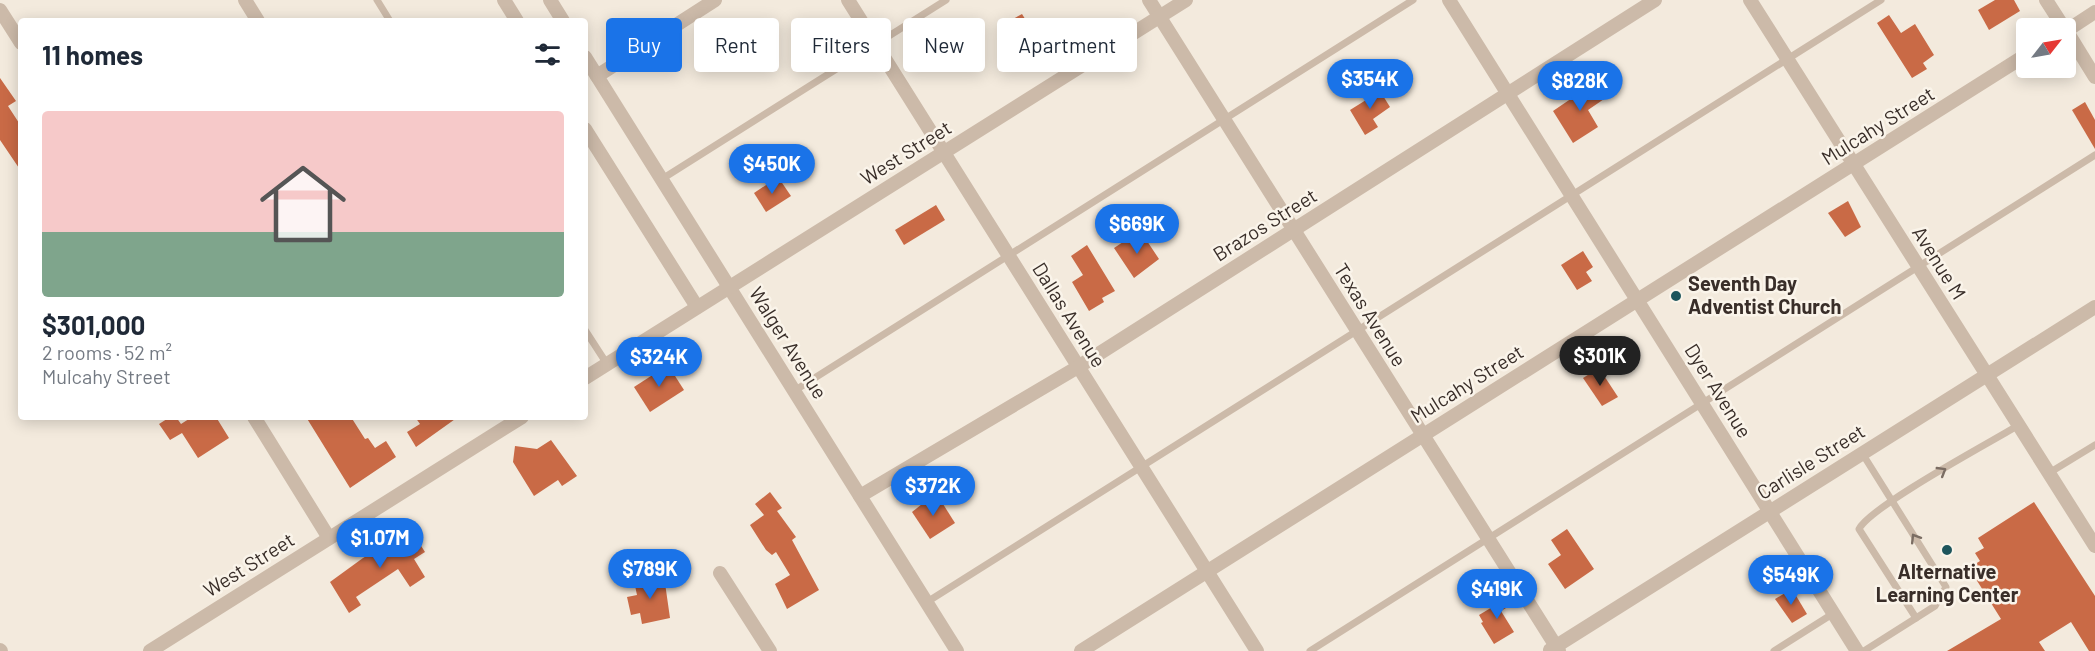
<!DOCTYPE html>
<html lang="en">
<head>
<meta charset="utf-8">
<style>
  body { margin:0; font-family:Barlow,sans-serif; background:#f6f6f7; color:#1f2937; height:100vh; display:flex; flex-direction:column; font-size:22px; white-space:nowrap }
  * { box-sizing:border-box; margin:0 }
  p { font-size:20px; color:#747a83 }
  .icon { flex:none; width:33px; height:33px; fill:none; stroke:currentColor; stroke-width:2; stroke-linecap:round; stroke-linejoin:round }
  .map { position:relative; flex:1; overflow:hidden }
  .drawer { position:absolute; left:18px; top:18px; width:570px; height:402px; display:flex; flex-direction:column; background:#fff; border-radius:6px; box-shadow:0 3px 15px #0003 }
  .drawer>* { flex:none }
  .hud { position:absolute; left:606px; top:18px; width:570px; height:54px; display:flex; gap:12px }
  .needle { width:39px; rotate:59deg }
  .controls { position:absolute; left:2016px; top:18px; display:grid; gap:12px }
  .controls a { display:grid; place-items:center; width:60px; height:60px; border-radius:6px; background:#fff; box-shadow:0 3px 15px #0003; font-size:30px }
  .price { position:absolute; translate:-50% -51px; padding:0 14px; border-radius:21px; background:#1a73e8; color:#fff; font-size:20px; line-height:39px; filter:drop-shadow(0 2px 3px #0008) }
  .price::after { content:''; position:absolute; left:50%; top:36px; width:18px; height:14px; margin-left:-9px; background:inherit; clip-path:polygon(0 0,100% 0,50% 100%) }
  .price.active { background:#222; color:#fff }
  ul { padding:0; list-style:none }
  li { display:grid; align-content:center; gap:12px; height:318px; padding:0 24px }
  li span { display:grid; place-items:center; height:186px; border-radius:6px; color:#555 }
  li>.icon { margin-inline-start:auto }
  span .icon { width:108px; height:108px; fill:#fffc; stroke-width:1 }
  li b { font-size:26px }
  h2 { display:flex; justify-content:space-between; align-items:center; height:72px; padding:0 24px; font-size:26px }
  .tag { padding:0 21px; border-radius:6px; background:#fff; box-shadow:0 3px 15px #0003; font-size:21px; line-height:54px }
  .tag.active { background:#1a73e8; color:#fff }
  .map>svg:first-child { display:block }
  .building { fill:#c96a46 }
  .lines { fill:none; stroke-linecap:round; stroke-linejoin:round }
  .lane { stroke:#ccbaa9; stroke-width:7 }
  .street { stroke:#ccbaa9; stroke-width:14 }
  .oneway { stroke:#7b6d63 }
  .poi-dot { fill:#1d555c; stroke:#faf4ea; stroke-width:2 }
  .labels { text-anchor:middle; stroke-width:5; stroke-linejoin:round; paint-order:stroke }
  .street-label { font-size:20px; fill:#392e29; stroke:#faf4ea }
  .poi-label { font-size:20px; font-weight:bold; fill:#392e29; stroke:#faf4ea; text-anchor:start }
</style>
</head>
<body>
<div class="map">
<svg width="2095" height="651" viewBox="0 0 2095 651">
  <rect width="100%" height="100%" fill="#f3eadd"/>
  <g class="building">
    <path d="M1995,0H2014L2020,11L1989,30L1978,10Z"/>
    <path d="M1022,14L1027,22L1030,20L1041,38L1013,55L1003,38L1017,30L1011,20Z"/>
    <path d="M1889,15L1901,33L1915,24L1934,55L1923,63L1927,69L1912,78L1877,23Z"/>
    <path d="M0,78L16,101L8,106L21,126V171L0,140Z"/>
    <path d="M1597,81L1607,97L1588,110L1598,127L1573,143L1553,111Z"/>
    <path d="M1374,87L1377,92L1380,91L1390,107L1373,119L1378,127L1365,135L1350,110L1366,100L1363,93Z"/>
    <path d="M2085,102L2095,120V149L2072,110Z"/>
    <path d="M778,177L791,196L766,212L754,193Z"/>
    <path d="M1848,201L1861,227L1845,237L1828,213Z"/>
    <path d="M936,205L945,220L904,245L895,230Z"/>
    <path d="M1143,235L1159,259L1134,278L1114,248L1132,236L1135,241Z"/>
    <path d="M1087,245L1115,291L1102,298L1104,302L1089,311L1072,282L1083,275L1071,256Z"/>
    <path d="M1583,251L1593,267L1586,272L1592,281L1577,290L1561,265Z"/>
    <path d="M668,365L684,390L650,412L634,387Z"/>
    <path d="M1599,368L1618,397L1602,406L1583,378Z"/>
    <path d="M170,417H176L181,424L192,417H216L229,438L198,458L182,433L170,440L159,424Z"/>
    <path d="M306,417H351L365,439L368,438L375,448L386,441L396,457L350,488Z"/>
    <path d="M415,417H458L416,447L407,432L420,424Z"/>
    <path d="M551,440L577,476L562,486L558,480L534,496L513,462L515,446L537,449Z"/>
    <path d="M770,492L782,508L777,511L796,537L792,540L819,590L787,609L775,584L790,575L776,552L772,555L766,550L750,525L764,515L755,504Z"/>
    <path d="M936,493L955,523L930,539L912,512Z"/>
    <path d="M2034,502L2095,596V651H2089L2071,622L2039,642L2045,651H1947L2001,619L1969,568L1980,561L1975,553L1984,548L1978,538Z"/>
    <path d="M1567,529L1594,569L1565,589L1548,564L1561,555L1551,540Z"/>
    <path d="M411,530L425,552L414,559L425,577L410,587L398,569L356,597L361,605L349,613L330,582L363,558Z"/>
    <path d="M664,576L670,618L642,624L640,613L631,615L627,597L637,595L634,581Z"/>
    <path d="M1792,589L1807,614L1792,623L1775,599Z"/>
    <path d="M1503,592L1511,605L1501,611L1514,632L1494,644L1481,623L1483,622L1479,615L1494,606L1490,601Z"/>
  </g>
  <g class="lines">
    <g class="lane">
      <path d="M377,0L390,21"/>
      <path d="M662,179L946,0"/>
      <path d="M585,330L607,364"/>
      <path d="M794,391L1413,0"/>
      <path d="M1862,453L1946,587L1935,606L1864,651"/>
      <path d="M2049,473L2095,445"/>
      <path d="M927,602L1881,0"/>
      <path d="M1916,618L1859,529C1871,506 1989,443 2019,425"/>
      <path d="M1310,651L2095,155"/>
      <path d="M1774,651L1834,613"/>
    </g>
    <g class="street">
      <path d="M245,0L258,21"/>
      <path d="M504,0L517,21"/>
      <path d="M550,0L563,21"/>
      <path d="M848,0L1257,651"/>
      <path d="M1149,0L1559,651"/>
      <path d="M1449,0L1857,651"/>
      <path d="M1750,0L2095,546"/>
      <path d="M2046,0L2064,28"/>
      <path d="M0,10L21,43"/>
      <path d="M2066,30L2095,77"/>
      <path d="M2066,31L2095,12"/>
      <path d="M585,57L957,651"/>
      <path d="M597,76L715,0"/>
      <path d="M585,129L697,307"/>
      <path d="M585,378L1186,0"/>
      <path d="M254,417L329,538"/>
      <path d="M860,496L1078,367L1655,0"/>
      <path d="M720,573L770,651"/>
      <path d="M0,650L1,651"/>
      <path d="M1550,650L2095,307"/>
      <path d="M150,651L522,417"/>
      <path d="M1081,651L2026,55"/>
    </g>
  </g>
  <defs><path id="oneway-chevron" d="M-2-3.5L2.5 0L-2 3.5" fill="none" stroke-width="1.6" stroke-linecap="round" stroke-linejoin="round" transform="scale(1.5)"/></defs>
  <g class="oneway">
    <use href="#oneway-chevron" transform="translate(1942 471) rotate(-31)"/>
    <use href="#oneway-chevron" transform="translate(1915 538) rotate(-122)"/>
  </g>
  <g class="poi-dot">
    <circle cx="1676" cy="296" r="6"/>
    <circle cx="1947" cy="550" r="6"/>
  </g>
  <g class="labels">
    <g class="street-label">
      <text transform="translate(1878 126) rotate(-32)" y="7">Mulcahy Street</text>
      <text transform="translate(906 153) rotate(-32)" y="7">West Street</text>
      <text transform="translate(1265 225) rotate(-32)" y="7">Brazos Street</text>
      <text transform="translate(1939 263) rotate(58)" y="7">Avenue M</text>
      <text transform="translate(1069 315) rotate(58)" y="7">Dallas Avenue</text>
      <text transform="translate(1370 315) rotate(58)" y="7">Texas Avenue</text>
      <text transform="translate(788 343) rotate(58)" y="7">Walger Avenue</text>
      <text transform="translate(1467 384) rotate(-32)" y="7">Mulcahy Street</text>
      <text transform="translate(1718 391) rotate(58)" y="7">Dyer Avenue</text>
      <text transform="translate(1811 462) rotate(-32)" y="7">Carlisle Street</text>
      <text transform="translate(249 565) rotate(-32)" y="7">West Street</text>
    </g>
    <g class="poi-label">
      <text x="1688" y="291">Seventh Day<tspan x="1688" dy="23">Adventist Church</tspan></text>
      <text x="1947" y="579" text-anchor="middle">Alternative<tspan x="1947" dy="23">Learning Center</tspan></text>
    </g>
  </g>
</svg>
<div class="controls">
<a><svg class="needle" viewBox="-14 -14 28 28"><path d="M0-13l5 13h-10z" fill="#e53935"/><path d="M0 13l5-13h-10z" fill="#747a83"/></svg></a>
</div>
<b class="price" style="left:1370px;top:110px">$354K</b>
<b class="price" style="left:1580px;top:112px">$828K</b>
<b class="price" style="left:772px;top:195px">$450K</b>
<b class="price" style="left:1137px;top:255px">$669K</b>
<b class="price active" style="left:1600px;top:387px">$301K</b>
<b class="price" style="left:659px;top:388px">$324K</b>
<b class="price" style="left:933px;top:517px">$372K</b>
<b class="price" style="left:380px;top:569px">$1.07M</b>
<b class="price" style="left:650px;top:600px">$789K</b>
<b class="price" style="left:1791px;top:606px">$549K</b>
<b class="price" style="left:1497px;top:620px">$419K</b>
<div class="hud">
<a class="tag active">Buy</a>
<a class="tag">Rent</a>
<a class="tag">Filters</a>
<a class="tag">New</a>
<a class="tag">Apartment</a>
</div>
<section class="drawer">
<h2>11 homes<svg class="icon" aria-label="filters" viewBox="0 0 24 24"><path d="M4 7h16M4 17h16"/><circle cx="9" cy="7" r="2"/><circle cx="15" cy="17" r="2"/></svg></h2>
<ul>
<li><span style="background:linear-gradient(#f6c9c9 65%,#7fa58c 0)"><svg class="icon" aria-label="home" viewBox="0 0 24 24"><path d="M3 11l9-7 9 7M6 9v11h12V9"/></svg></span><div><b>$301,000</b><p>2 rooms · 52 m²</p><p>Mulcahy Street</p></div></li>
</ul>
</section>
</div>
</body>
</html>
